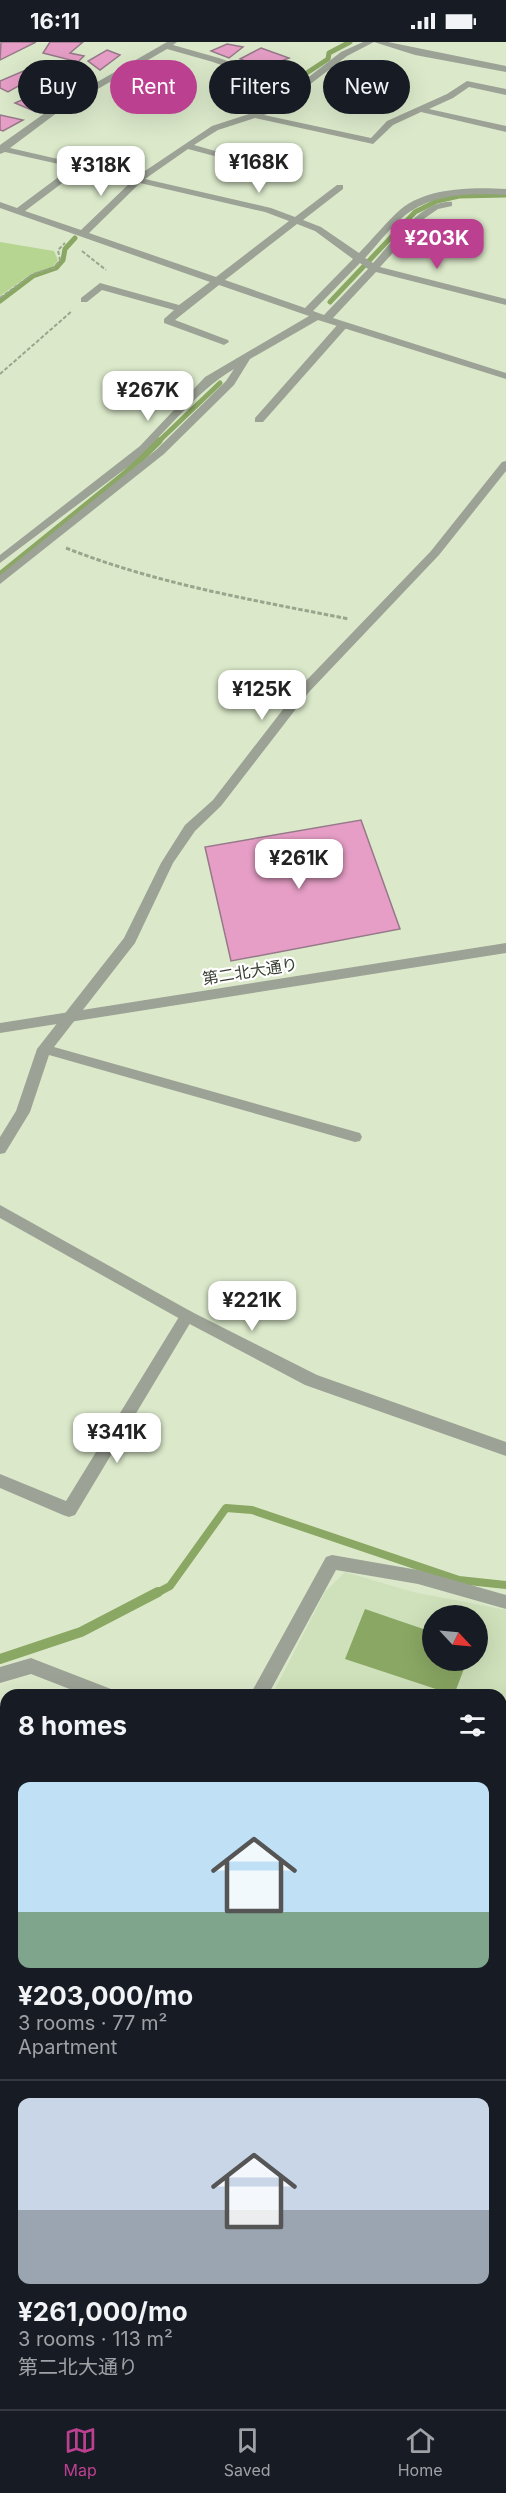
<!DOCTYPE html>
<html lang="en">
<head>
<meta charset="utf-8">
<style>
  body { margin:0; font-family:Inter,"Noto Sans JP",sans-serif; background:#242831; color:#f1f3f6; height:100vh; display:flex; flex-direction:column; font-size:22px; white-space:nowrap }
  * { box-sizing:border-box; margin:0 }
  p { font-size:20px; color:#9ea1a6 }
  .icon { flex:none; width:33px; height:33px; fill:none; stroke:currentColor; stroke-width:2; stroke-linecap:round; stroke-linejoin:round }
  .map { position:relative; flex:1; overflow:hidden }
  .details { position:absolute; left:0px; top:1647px; width:507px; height:720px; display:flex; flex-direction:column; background:#171b24; border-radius:18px 18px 0 0; box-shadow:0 6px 24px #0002 }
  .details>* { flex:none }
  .banner { position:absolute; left:18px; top:18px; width:471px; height:54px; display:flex; gap:12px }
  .needle { width:39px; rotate:116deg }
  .fabs { position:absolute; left:422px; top:1563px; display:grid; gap:12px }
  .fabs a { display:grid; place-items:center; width:66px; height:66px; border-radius:50%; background:#171b24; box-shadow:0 6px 24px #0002; font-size:30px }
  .price { position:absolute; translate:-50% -51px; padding:0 14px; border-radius:12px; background:#fff; color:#222; font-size:20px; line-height:39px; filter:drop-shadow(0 2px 3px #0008) }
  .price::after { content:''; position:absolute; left:50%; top:36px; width:18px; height:14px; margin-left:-9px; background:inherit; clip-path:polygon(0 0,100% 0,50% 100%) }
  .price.active { background:#bc4090; color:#fff }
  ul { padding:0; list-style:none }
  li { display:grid; align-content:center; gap:12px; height:318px; padding:0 18px }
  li+li { border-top:2px solid #363941 }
  li span { display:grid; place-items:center; height:186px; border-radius:12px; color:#555 }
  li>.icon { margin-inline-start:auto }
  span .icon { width:108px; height:108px; fill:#fffc; stroke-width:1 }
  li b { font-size:26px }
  h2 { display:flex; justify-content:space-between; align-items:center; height:72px; padding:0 18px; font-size:26px }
  .chip { padding:0 21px; border-radius:27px; background:#171b24; box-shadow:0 6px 24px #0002; font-size:21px; line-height:54px }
  .chip.active { background:#bc4090; color:#fff }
  .status { display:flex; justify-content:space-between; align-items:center; height:42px; padding:0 30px; background:#171b24; direction:ltr }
  .status svg { height:16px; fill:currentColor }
  .dock { display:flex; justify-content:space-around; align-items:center; height:84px; border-top:2px solid #363941; background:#171b24; font-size:16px; color:#9ea1a6 }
  .dock a { display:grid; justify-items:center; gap:3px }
  .dock .active { color:#bc4090 }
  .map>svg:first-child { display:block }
  .built { fill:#cfe1bb; fill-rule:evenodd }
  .green { fill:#b6d590 }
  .water { fill:#8aa763 }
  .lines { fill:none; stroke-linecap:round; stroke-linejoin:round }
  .stream-far3 { stroke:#8aa763; stroke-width:5 }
  .stream-far2 { stroke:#8aa763; stroke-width:7 }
  .stream-far1 { stroke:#8aa763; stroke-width:8 }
  .stream { stroke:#8aa763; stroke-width:10 }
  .building { fill:#e69ec6; stroke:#967989; stroke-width:1.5 }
  .path-far1 { stroke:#9aa58d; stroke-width:2; stroke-dasharray:4 2; stroke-linecap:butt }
  .path { stroke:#9aa58d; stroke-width:3; stroke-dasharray:4.5 2; stroke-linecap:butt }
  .service { fill:#9ca295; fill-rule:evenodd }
  .minor { fill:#9ca295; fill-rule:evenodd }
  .tertiary { fill:#9ca295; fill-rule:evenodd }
  .labels { text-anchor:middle; stroke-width:4.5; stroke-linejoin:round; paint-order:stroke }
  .street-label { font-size:16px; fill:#383e31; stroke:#fff }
</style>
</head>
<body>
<div class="status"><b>16:11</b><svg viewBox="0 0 49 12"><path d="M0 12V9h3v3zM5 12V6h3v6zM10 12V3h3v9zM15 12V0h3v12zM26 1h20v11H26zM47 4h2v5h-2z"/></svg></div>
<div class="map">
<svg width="506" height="2367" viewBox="0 0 506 2367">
  <rect width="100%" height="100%" fill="#dbe9ca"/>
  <path class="built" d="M345,1530L413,1550L506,1568V2367H0V2219L6,2206V2361H501V1653H272L325,1550ZM432,1574H477V1618H432Z"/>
  <path class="green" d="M0,200L54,209L58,218L53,225L31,232L0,254Z"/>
  <path class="water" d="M365,1567L432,1590V1618L467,1619L454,1653L345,1617Z"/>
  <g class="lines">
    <g class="stream-far3">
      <path d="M293,40L328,17L329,11L350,0"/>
      <path d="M252,72L270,62L283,47"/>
      <path d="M0,259L33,234L56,226L63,218L65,207L75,196"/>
      <path d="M330,260L415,170L437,159L459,154L506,153"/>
      <path d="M157,401L220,341"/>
    </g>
    <path class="stream-far2" d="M0,533L125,432L159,399"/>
    <path class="stream-far1" d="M155,1552L170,1544L226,1466L252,1468L459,1538L506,1543"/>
    <path class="stream" d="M0,1617L81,1590L158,1550"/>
  </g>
  <g class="building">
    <path d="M1,0H36L0,18Z"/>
    <path d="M50,0H83L70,11L84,14L78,20L43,11Z"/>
    <path d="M227,2L243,5L229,16L211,9Z"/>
    <path d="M261,6L289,16L264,26L240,17Z"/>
    <path d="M107,8L120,13L100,28L88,19Z"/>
    <path d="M42,21L43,30L8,50L0,46V39Z"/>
    <path d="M67,34L83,41L66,52L46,49Z"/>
    <path d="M35,52L53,58L36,70L15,61Z"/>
    <path d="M0,73L23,78L3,89L0,88Z"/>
    <path d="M361,778L400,887L231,919L205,805Z"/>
  </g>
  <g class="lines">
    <g class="path-far1">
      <path d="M82,209L106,228"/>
      <path d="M0,256L33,232L54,226L60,218L58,208L65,201"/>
      <path d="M0,332L72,269"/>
    </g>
    <path class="path" d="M66,506C157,542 253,558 349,577"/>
    <path class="service" d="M343,280L348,283L347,285L263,380H255V376L339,281Z"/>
    <g class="minor">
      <path d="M167,0H177L173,3L219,16L297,44L341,10L363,0H388L506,24V30L415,13L374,0L347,14L274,70L264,73L371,96L387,79L447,52L467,39L506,47V53L469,45L453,56L429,67L506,84V90L421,70L393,83L373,102L255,76L218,88L194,103L282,128V132L188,107L145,137L271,166L295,175L337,143H343V147L303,178L321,185L359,211C373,197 386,180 401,167C428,145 474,145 506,147V153C474,151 438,151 411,169C394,180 379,201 365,216L373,221C392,201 422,157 452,160V164L438,167L425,176L380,225L506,257V263L376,230L333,276L506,331V337L318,278L250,317L234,343L164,412L0,542V533L156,408L226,339L234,327C193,351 165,393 129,424L0,521V513L140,404L205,335L309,274L219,243L175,278L228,298L229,300L224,303L164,281V277L174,268L102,248L87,260H81V256L100,241L179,263L210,240L0,166V160L17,166L72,125L5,110L0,112V103L52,66ZM167,7L213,20L291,48L268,66L212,84L136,135L10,106L58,70ZM81,127L132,139L81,188L25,169ZM140,141L265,170L289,179L216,235L89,191ZM297,182L315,189L353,217L305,266L225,238ZM360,221L368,227L324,273L313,269Z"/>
      <path d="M506,419V429L439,513L309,650L221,764L195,789L173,821L135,901L54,1005L360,1091L362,1095L360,1099L355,1100L49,1013L30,1070L5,1111L0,1112V1095L16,1069L37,1007L124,896L161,821L185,783L213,758L301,644L431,509L502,420Z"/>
      <path d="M187,1268L192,1270L195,1274L192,1278L75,1473L69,1475L63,1473L0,1446V1432L66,1459L182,1270Z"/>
      <path d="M332,1513L418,1528L506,1553V1567L418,1542L336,1528L268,1653H250L326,1515Z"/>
      <path d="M31,1616L111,1647L114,1653H85L31,1632L0,1641V1625Z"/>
      <path d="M6,2158V2189L0,2191V2160Z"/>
    </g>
    <g class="tertiary">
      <path d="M506,901V911L0,991V981Z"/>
      <path d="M0,1163L192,1270L317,1333L506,1400V1414L305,1343L182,1278L0,1176Z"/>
    </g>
  </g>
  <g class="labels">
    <g class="street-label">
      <text transform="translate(250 929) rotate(-9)" y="6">第二北大通り</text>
    </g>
  </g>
</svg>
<div class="fabs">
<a><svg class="needle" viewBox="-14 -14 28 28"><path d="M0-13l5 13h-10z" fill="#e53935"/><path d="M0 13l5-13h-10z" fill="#9ea1a6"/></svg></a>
</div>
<b class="price" style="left:259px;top:152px">¥168K</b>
<b class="price" style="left:101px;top:155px">¥318K</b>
<b class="price active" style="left:437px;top:228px">¥203K</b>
<b class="price" style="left:148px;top:380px">¥267K</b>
<b class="price" style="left:262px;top:679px">¥125K</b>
<b class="price" style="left:299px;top:848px">¥261K</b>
<b class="price" style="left:252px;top:1290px">¥221K</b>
<b class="price" style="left:117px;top:1422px">¥341K</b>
<div class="banner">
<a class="chip">Buy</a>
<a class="chip active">Rent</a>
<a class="chip">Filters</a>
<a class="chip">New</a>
</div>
<section class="details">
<h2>8 homes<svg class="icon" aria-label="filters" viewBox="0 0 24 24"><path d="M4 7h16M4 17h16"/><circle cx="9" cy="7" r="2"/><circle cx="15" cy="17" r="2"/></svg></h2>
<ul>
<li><span style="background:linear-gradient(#bfe0f5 70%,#7fa58c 0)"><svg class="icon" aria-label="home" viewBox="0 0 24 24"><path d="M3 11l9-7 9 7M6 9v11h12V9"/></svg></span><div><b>¥203,000/mo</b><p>3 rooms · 77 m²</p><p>Apartment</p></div></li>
<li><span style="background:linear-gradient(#c9d6e8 60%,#9aa5b1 0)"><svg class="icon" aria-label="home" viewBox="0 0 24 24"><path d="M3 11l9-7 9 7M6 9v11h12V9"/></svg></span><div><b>¥261,000/mo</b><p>3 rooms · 113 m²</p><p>第二北大通り</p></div></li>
</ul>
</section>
</div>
<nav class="dock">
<a class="active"><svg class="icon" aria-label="map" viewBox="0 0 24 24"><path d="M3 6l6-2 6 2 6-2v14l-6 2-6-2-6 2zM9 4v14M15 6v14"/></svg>Map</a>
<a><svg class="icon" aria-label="saved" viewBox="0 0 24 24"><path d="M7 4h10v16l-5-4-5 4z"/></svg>Saved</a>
<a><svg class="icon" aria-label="home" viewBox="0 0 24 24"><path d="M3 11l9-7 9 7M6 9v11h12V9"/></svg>Home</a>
</nav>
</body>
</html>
